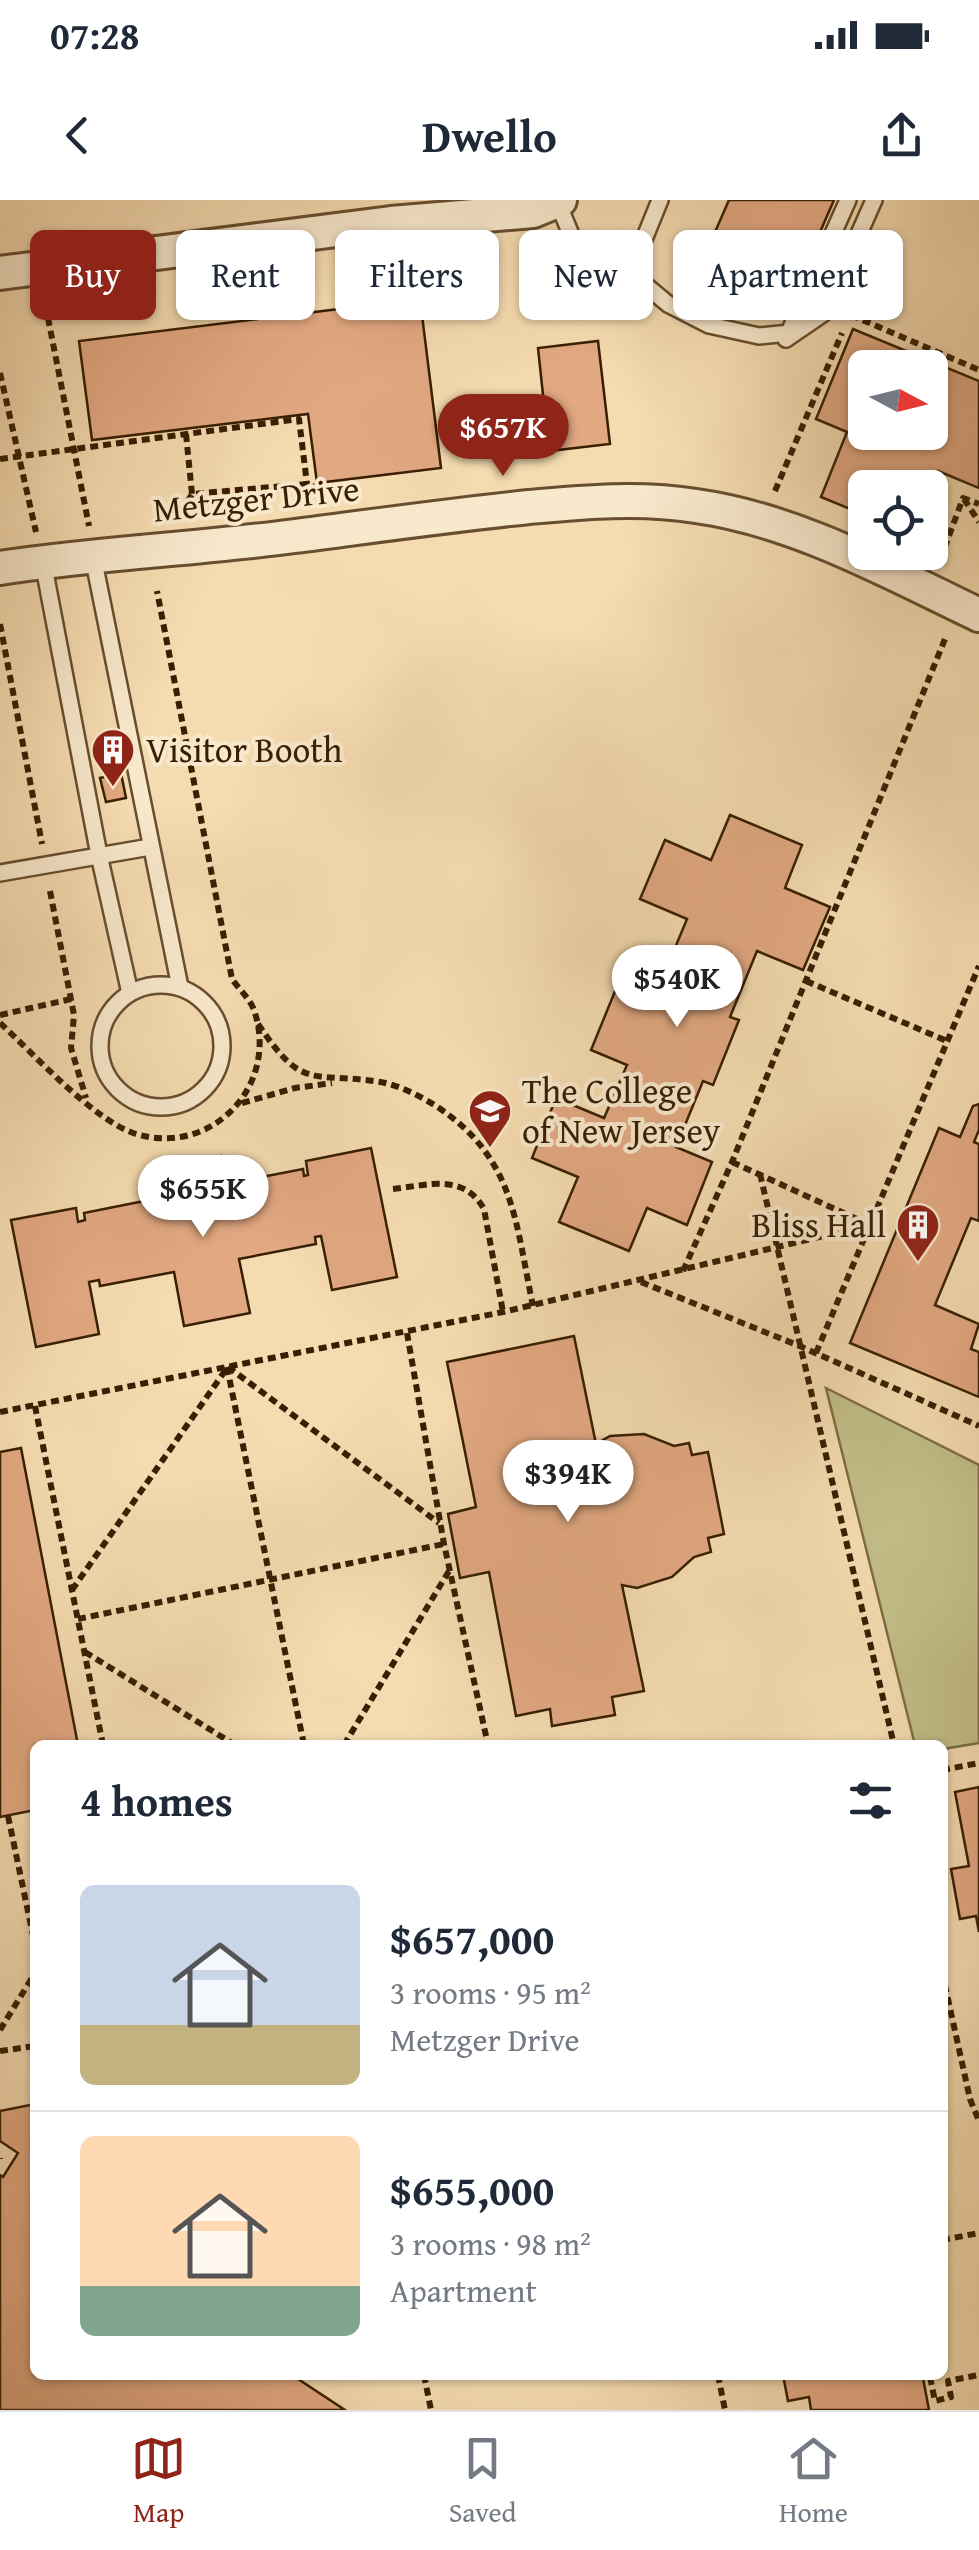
<!DOCTYPE html>
<html lang="en">
<head>
<meta charset="utf-8">
<style>
  body { margin:0; font-family:"Gentium Book Plus",serif; background:#f2f2f3; color:#1f2937; height:100vh; display:flex; flex-direction:column; font-size:38px; white-space:nowrap }
  * { box-sizing:border-box; margin:0 }
  p { font-size:32px; color:#747a83 }
  .icon { flex:none; width:55px; height:55px; fill:none; stroke:currentColor; stroke-width:2; stroke-linecap:round; stroke-linejoin:round }
  .map { position:relative; flex:1; overflow:hidden }
  .side { position:absolute; left:30px; top:1540px; width:918px; height:640px; display:flex; flex-direction:column; background:#fff; border-radius:15px; box-shadow:0 2px 8px #0004 }
  .side>* { flex:none }
  .hud { position:absolute; left:30px; top:30px; width:920px; height:90px; display:flex; gap:20px }
  .needle { width:65px; rotate:97deg }
  .tools { position:absolute; left:848px; top:150px; display:grid; gap:20px }
  .tools a { display:grid; place-items:center; width:100px; height:100px; border-radius:15px; background:#fff; box-shadow:0 2px 8px #0004; font-size:50px }
  .price { position:absolute; translate:-50% -85px; padding:0 22px; border-radius:35px; background:#fff; color:#222; font-size:32px; line-height:65px; filter:drop-shadow(0 2px 5px #0008) }
  .price::after { content:''; position:absolute; left:50%; top:60px; width:30px; height:22px; margin-left:-15px; background:inherit; clip-path:polygon(0 0,100% 0,50% 100%) }
  .price.selected { background:#8f2418; color:#fff }
  ul { padding:0; list-style:none }
  li { display:flex; align-items:center; gap:30px; height:250px; padding:0 50px }
  li+li { border-top:2px solid #e0e1e3 }
  li span { display:grid; place-items:center; flex:none; width:280px; height:200px; border-radius:15px; color:#555 }
  li>.icon { margin-inline-start:auto }
  span .icon { width:120px; height:120px; fill:#fffc; stroke-width:1 }
  li b { font-size:42px }
  h2 { display:flex; justify-content:space-between; align-items:center; height:120px; padding:0 50px; font-size:42px }
  .pill { padding:0 35px; border-radius:15px; background:#fff; box-shadow:0 2px 8px #0004; font-size:35px; line-height:90px }
  .pill.selected { background:#8f2418; color:#fff }
  .status { display:flex; justify-content:space-between; align-items:center; height:70px; padding:0 50px; background:#fff; direction:ltr }
  .status svg { height:28px; fill:currentColor }
  header { display:flex; justify-content:space-between; align-items:center; height:130px; padding:0 50px; background:#fff; font-size:45px; font-weight:700 }
  .menu { display:flex; justify-content:space-around; align-items:center; height:140px; border-top:2px solid #e0e1e3; background:#fff; font-size:28px; color:#747a83 }
  .menu a { display:grid; justify-items:center; gap:5px }
  .menu .selected { color:#8f2418 }
  .map>svg:first-child { display:block }
  .green { fill:#c2be87; stroke:#7d6e45; stroke-width:2.5 }
  .building { fill:#e1a881; stroke:#381f03; stroke-width:2.5; fill-rule:evenodd }
  .lines { fill:none; stroke-linecap:round; stroke-linejoin:round }
  .service-casing { stroke:#674e2e; stroke-width:20 }
  .minor-casing { stroke:#674e2e; stroke-width:38 }
  .path { stroke:#381f03; stroke-width:6; stroke-dasharray:8 5; stroke-linecap:butt }
  .service { stroke:#f8e8cc; stroke-width:15 }
  .minor { stroke:#f8e8cc; stroke-width:32 }
  .labels { text-anchor:middle; stroke-width:8; stroke-linejoin:round; paint-order:stroke }
  .street-label { font-size:35px; fill:#381f03; stroke:#f8e8cc }
  .poi-label { font-size:35px; fill:#381f03; stroke:#f8e8cc; text-anchor:start }
</style>
</head>
<body>
<div class="status"><b>07:28</b><svg viewBox="0 0 49 12"><path d="M0 12V9h3v3zM5 12V6h3v6zM10 12V3h3v9zM15 12V0h3v12zM26 1h20v11H26zM47 4h2v5h-2z"/></svg></div>
<header><svg class="icon" aria-label="back" viewBox="0 0 24 24"><path d="M15 5l-7 7 7 7"/></svg>Dwello<svg class="icon" aria-label="share" viewBox="0 0 24 24"><path d="M12 15V3M7 8l5-5 5 5M5 13v7h14v-7"/></svg></header>
<div class="map">
<svg width="979" height="2210" viewBox="0 0 979 2210">
  <rect width="100%" height="100%" fill="#f5dbb0"/>
  <filter id="stains"><feTurbulence type="fractalNoise" baseFrequency=".002" numOctaves="4"/><feColorMatrix values="0 0 0 0 .2 0 0 0 0 .09 0 0 0 0 .02 0 0 0 .5 -.17"/></filter>
  <radialGradient id="worn" r=".72"><stop offset=".6" stop-color="#630" stop-opacity="0"/><stop offset="1" stop-color="#630" stop-opacity=".3"/></radialGradient>
  <path class="green" d="M826,1188L979,1265V1543L943,1549L942,1545H915Z"/>
  <g class="building">
    <path d="M729,0H834L803,71L715,32Z"/>
    <path d="M420,99L441,268L317,283L308,214L92,240L79,141Z"/>
    <path d="M853,129L979,181V288L938,271L930,291V288H865V315L821,297L847,232L816,219ZM865,168H930V232H865Z"/>
    <path d="M598,141L610,244L549,251L538,148Z"/>
    <path d="M121,573L126,598L106,602L100,578Z"/>
    <path d="M730,615L802,645L785,688L830,707L803,770L757,751L730,817L739,820L713,885L703,881L676,947L712,962L687,1025L647,1008L629,1051L559,1022L578,977L532,958L556,898L604,918L627,865L591,850L629,757L665,772L687,719L640,699L665,640L711,660Z"/>
    <path d="M979,904V930L974,942L979,944V1021L971,1018L935,1105L979,1124L971,1149L979,1152V1197L850,1143L939,928L960,937L973,906Z"/>
    <path d="M371,948L397,1077L332,1090L321,1036L315,1037L316,1044L239,1059L250,1113L184,1126L174,1072L100,1086L99,1080L89,1082L99,1134L36,1147L11,1020L76,1008L78,1022L85,1020L84,1013L159,998L154,969L221,956L226,984L303,969L304,976L308,975L306,961Z"/>
    <path d="M574,1136L596,1244L610,1236L644,1234L674,1246L689,1243L692,1255L708,1252L724,1334L708,1338L711,1352L694,1357L672,1377L637,1388L622,1385L644,1491L612,1497L615,1515L552,1526L550,1509L516,1516L489,1372L460,1378L448,1314L476,1307L447,1162Z"/>
    <path d="M21,1248L78,1545H35V1610L0,1617V1252Z"/>
    <path d="M979,1587V1732L976,1716L960,1719L951,1669L969,1666L955,1592Z"/>
    <path d="M35,1904V2175H292L345,2210H0V1975L3,1977L18,1953L0,1941V1911Z"/>
    <path d="M783,2175H940L923,2178L929,2210H811L809,2197L788,2201Z"/>
  </g>
  <g class="lines">
    <g class="service-casing">
      <g id="service">
        <path d="M558,3L572,37L638,79L668,104L709,125L759,136L789,133"/>
        <path d="M630,74L660,0"/>
        <path d="M786,139L824,113L874,0"/>
        <path d="M786,139L848,0"/>
        <path d="M93,357L180,787"/>
        <path d="M43,362L99,655L130,793"/>
        <path d="M0,673L150,647"/>
        <circle cx="161" cy="846" r="61"/>
      </g>
    </g>
    <g class="minor-casing">
      <g id="minor">
        <path d="M0,73L391,23L533,11L560,0"/>
        <path d="M0,368C98,353 197,349 295,336C373,326 451,315 529,307C585,302 640,297 696,306C796,320 889,372 979,415"/>
      </g>
    </g>
    <g class="path">
      <path d="M851,115L979,170"/>
      <path d="M48,118L89,326"/>
      <path d="M0,173L36,332"/>
      <path d="M186,234L192,294"/>
      <path d="M0,259L299,219L307,284"/>
      <path d="M775,291L842,133"/>
      <path d="M964,299L979,322"/>
      <path d="M181,313L192,294L307,284L335,294"/>
      <path d="M940,360L963,298L979,304"/>
      <path d="M0,424L42,644"/>
      <path d="M50,691L74,815L71,848L86,898"/>
      <path d="M806,781L947,841"/>
      <path d="M0,815L71,799"/>
      <path d="M0,823C34,854 94,921 136,934C212,957 280,885 254,810C250,799 239,789 232,779L157,391"/>
      <path d="M258,824C304,892 309,871 380,882C399,885 420,896 436,906C515,958 515,1021 533,1106"/>
      <path d="M242,903L295,888L332,883"/>
      <path d="M732,962L870,1025"/>
      <path d="M760,974L894,1545"/>
      <path d="M393,989C428,985 464,973 484,1009L503,1112"/>
      <path d="M683,1071L732,962L945,439"/>
      <path d="M641,1082L802,1147L979,1226"/>
      <path d="M407,1133L444,1344L488,1545"/>
      <path d="M816,1153L979,766"/>
      <path d="M227,1167L304,1545"/>
      <path d="M228,1167L439,1323"/>
      <path d="M35,1206L103,1545"/>
      <path d="M0,1212L503,1112L870,1025"/>
      <path d="M72,1390L227,1168"/>
      <path d="M78,1419L444,1344"/>
      <path d="M85,1452L235,1545"/>
      <path d="M344,1545L449,1371"/>
      <path d="M942,1570L979,1563"/>
      <path d="M8,1616L35,1745"/>
      <path d="M942,1772L970,1899L979,1921"/>
      <path d="M0,1830L35,1773"/>
      <path d="M0,1851L35,1846"/>
      <path d="M0,1958V1959"/>
      <path d="M942,2040L979,2033"/>
      <path d="M424,2175L431,2210"/>
      <path d="M718,2175L725,2210"/>
      <path d="M930,2177L935,2201L951,2197L948,2181L979,2175"/>
    </g>
    <use href="#service" class="service"/>
    <use href="#minor" class="minor"/>
  </g>
  <defs>
    <g id="building-pin" transform="scale(2.25)"><path d="M0 17L-7.5 6A9.5 9.5 0 1 1 7.5 6Z" fill="#8f2418" stroke="#f8e8cc"/><path d="M-4-6H4V6H1V3H-1V6H-4ZM-2.5-4.3h1.7v1.8h-1.7ZM.8-4.3h1.7v1.8H.8ZM-2.5-1h1.7V.8h-1.7ZM.8-1h1.7V.8H.8Z" fill="#fff"/></g>
    <g id="university-pin" transform="scale(2.25)"><path d="M0 17L-7.5 6A9.5 9.5 0 1 1 7.5 6Z" fill="#8f2418" stroke="#f8e8cc"/><path d="M0-5L7-2L0 1L-7-2ZM-4 1L0 2.5L4 1V4Q0 6-4 4Z" fill="#fff"/></g>
  </defs>
  <g fill-rule="evenodd">
    <use href="#building-pin" x="113" y="550"/>
    <use href="#university-pin" x="490" y="911"/>
    <use href="#building-pin" x="918" y="1025"/>
  </g>
  <g class="labels">
    <g class="street-label">
      <text transform="translate(256 299) rotate(-6)" y="12">Metzger Drive</text>
    </g>
    <g class="poi-label">
      <text x="146" y="562">Visitor Booth</text>
      <text x="522" y="903">The College<tspan x="522" dy="40">of New Jersey</tspan></text>
      <text x="886" y="1037" text-anchor="end">Bliss Hall</text>
    </g>
  </g>
  <rect width="100%" height="100%" filter="url(#stains)"/>
  <rect width="100%" height="100%" fill="url(#worn)"/>
</svg>
<div class="tools">
<a><svg class="needle" viewBox="-14 -14 28 28"><path d="M0-13l5 13h-10z" fill="#e53935"/><path d="M0 13l5-13h-10z" fill="#747a83"/></svg></a>
<a><svg class="icon" aria-label="locate" viewBox="0 0 24 24"><circle cx="12" cy="12" r="6"/><path d="M12 2v4M12 18v4M2 12h4M18 12h4"/></svg></a>
</div>
<b class="price selected" style="left:503px;top:279px">$657K</b>
<b class="price" style="left:677px;top:830px">$540K</b>
<b class="price" style="left:203px;top:1040px">$655K</b>
<b class="price" style="left:568px;top:1325px">$394K</b>
<div class="hud">
<a class="pill selected">Buy</a>
<a class="pill">Rent</a>
<a class="pill">Filters</a>
<a class="pill">New</a>
<a class="pill">Apartment</a>
</div>
<section class="side">
<h2>4 homes<svg class="icon" aria-label="filters" viewBox="0 0 24 24"><path d="M4 7h16M4 17h16"/><circle cx="9" cy="7" r="2"/><circle cx="15" cy="17" r="2"/></svg></h2>
<ul>
<li><span style="background:linear-gradient(#c9d6e8 70%,#c2b280 0)"><svg class="icon" aria-label="home" viewBox="0 0 24 24"><path d="M3 11l9-7 9 7M6 9v11h12V9"/></svg></span><div><b>$657,000</b><p>3 rooms · 95 m²</p><p>Metzger Drive</p></div></li>
<li><span style="background:linear-gradient(#ffd9b3 75%,#7fa58c 0)"><svg class="icon" aria-label="home" viewBox="0 0 24 24"><path d="M3 11l9-7 9 7M6 9v11h12V9"/></svg></span><div><b>$655,000</b><p>3 rooms · 98 m²</p><p>Apartment</p></div></li>
</ul>
</section>
</div>
<nav class="menu">
<a class="selected"><svg class="icon" aria-label="map" viewBox="0 0 24 24"><path d="M3 6l6-2 6 2 6-2v14l-6 2-6-2-6 2zM9 4v14M15 6v14"/></svg>Map</a>
<a><svg class="icon" aria-label="saved" viewBox="0 0 24 24"><path d="M7 4h10v16l-5-4-5 4z"/></svg>Saved</a>
<a><svg class="icon" aria-label="home" viewBox="0 0 24 24"><path d="M3 11l9-7 9 7M6 9v11h12V9"/></svg>Home</a>
</nav>
</body>
</html>
